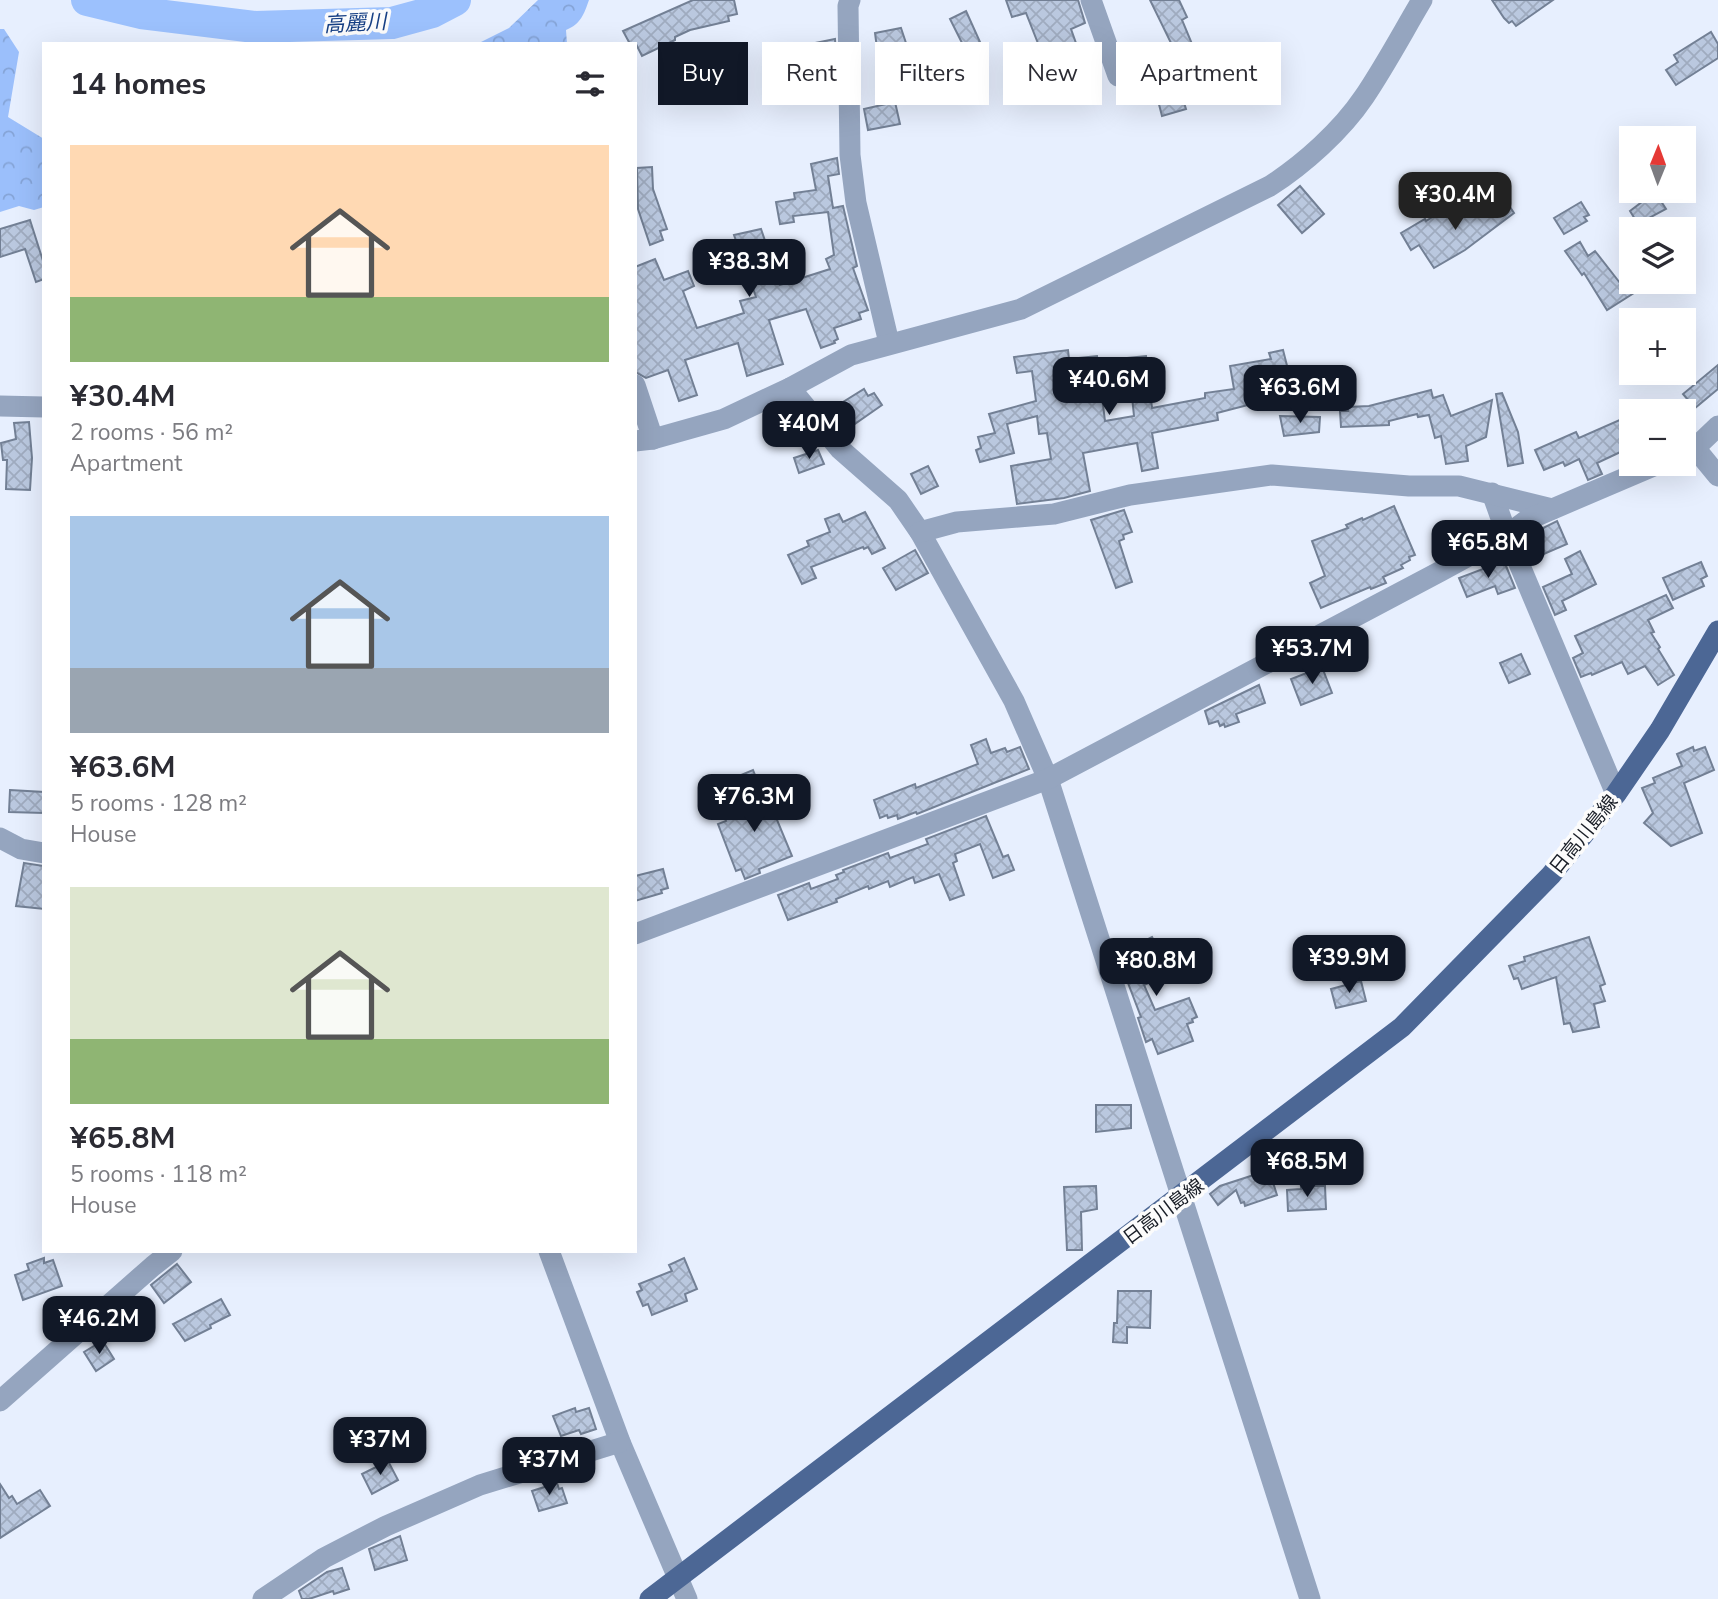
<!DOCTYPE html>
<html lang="en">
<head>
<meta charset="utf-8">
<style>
  body { margin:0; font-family:"Nunito Sans","Noto Sans JP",sans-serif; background:#f2f2f3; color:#2b2b33; height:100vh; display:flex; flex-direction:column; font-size:26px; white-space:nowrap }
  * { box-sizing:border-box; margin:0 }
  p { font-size:23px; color:#7c7c81 }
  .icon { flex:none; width:38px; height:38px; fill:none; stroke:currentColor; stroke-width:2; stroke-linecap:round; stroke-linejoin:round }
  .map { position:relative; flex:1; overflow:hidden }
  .drawer { position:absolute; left:42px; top:42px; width:595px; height:1211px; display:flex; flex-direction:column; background:#fff; border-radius:0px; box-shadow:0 7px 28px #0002 }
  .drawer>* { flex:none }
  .banner { position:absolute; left:658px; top:42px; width:665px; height:63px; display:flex; gap:14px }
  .needle { width:46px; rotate:1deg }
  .controls { position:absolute; left:1619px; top:126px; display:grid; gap:14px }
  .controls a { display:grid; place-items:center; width:77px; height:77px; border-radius:0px; background:#fff; box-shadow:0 7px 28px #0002; font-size:35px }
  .price { position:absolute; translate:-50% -60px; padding:0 16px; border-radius:14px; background:#111827; color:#fff; font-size:23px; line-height:46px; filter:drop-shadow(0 2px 4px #0008) }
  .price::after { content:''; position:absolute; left:50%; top:42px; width:21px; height:16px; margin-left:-10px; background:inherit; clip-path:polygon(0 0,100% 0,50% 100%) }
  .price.on { background:#222; color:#fff }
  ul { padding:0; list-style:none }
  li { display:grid; align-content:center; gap:14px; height:371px; padding:0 28px }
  li span { display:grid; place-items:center; height:217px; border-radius:0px; color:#555 }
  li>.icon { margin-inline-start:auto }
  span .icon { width:126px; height:126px; fill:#fffc; stroke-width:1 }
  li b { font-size:30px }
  h2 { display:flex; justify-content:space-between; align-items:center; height:84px; padding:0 28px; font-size:30px }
  .tag { padding:0 24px; border-radius:0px; background:#fff; box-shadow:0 7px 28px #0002; font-size:24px; line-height:63px }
  .tag.on { background:#111827; color:#fff }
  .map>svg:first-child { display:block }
  .forest { fill:url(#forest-crowns) }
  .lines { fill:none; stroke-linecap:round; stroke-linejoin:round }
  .river { stroke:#9cc1fd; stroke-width:32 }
  .building { fill:url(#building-cross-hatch); stroke:#738095; stroke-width:2 }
  .minor { stroke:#95a5bf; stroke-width:21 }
  .major { stroke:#4c6795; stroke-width:21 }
  .labels { text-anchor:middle; stroke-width:7; stroke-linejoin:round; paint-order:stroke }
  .street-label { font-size:19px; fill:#171c25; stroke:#fcfcfc }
  .water-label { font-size:21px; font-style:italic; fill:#174085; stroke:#fcfcfc }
</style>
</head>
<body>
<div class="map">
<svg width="1718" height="1599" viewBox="0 0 1718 1599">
  <defs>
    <pattern id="forest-crowns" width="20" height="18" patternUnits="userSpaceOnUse" patternTransform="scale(1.75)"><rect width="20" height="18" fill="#9bbffb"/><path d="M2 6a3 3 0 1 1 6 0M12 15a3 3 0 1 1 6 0" fill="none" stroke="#85a4d7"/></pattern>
    <pattern id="building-cross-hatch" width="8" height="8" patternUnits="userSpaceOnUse" patternTransform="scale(1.75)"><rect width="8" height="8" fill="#bac8df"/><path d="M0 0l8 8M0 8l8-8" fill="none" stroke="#9fabbf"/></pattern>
  </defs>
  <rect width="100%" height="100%" fill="#e7effe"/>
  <g class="forest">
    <path d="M538,0H589C584,14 581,24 566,30L567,44H477L509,28Z"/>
    <path d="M0,29H4L19,52L8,117L44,139V207L34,210L19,206L0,212Z"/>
  </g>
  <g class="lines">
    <path class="river" d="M87,0L141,13L255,27L392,23L432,12L455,0"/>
  </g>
  <g class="building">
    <path d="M693,0H734L737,14L728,16L729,21L690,30L675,37V40L642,56L636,44H630L623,31Z"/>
    <path d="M1006,0H1078L1085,23L1071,29L1077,46L1052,56L1051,53L1043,56L1026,13L1012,17Z"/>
    <path d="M1150,0H1179L1187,17L1182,20L1197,56L1189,60L1192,69L1176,76L1186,109L1162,116L1154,85L1146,89L1136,66L1138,60L1172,45Z"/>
    <path d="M1492,0H1553L1516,26L1512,21L1509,23L1504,18Z"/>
    <path d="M966,11L980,42L965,49L950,19Z"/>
    <path d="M901,28L907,46L935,44L937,60L903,66V69L886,71L883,47L877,48L875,33Z"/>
    <path d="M1711,32L1718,44V58L1676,85L1666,70L1678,62L1674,55Z"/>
    <path d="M835,39L836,55L813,59L810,44Z"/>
    <path d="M895,102L900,124L868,130L864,109Z"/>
    <path d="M837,158L839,174L828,176L833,208L843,206L857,266L853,268L868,310L859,313L861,319L834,328L838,339L834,341L835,343L821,348L806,309L769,320L783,364L747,376L738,343L685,360L697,395L679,401L668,370L646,378L635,372V267L655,259L664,280L688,271L694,286L683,291L697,328L744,313L740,301L756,297L734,235L761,229L780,285L830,269L826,259L834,255L828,212L793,216L794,222L780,224L776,202L795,199L794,193L816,190L811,164Z"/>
    <path d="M652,167L653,189L667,229L660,231L663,240L650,245L638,209L637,168Z"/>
    <path d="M1300,186L1324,214L1302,233L1278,205Z"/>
    <path d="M1655,192L1666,209L1638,224L1630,211Z"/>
    <path d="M1504,198L1514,213L1465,250L1434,268L1419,245L1411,250L1401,233L1425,219L1426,221L1437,214L1439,217L1447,213L1453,223L1482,202L1488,210Z"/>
    <path d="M1581,202L1589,215L1584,217L1587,221L1564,234L1554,218Z"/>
    <path d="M30,220L44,264V279L36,282L25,249L0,257V229Z"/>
    <path d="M1580,242L1588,256L1595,251L1620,283L1626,279L1634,293L1607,310L1584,273L1582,275L1565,251Z"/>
    <path d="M1068,350L1069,359L1097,356L1105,421L1134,416L1128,358L1146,356L1152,408L1205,398V393L1234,389L1230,366L1271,359L1269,353L1283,350L1294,393L1217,413L1218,420L1152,433L1158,468L1142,471L1137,443L1083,453L1090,491L1064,498L1017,504L1011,466L1051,459L1047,433L1039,434L1037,416L1007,424L1014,453L980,462L976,450L981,448L978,437L995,433L989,414L1036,401L1032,371L1017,373L1014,357Z"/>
    <path d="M1718,365V389L1695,408L1683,394Z"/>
    <path d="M864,389L868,396L874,393L882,405L849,428L838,410L845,405L843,402Z"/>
    <path d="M1431,390L1433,398L1443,395L1451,416L1492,400L1486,437L1466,446L1468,461L1446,464L1441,436L1435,438L1429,415L1418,417L1417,414L1389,421V425L1341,427L1340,411H1348V407L1369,406Z"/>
    <path d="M1502,393L1518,432L1523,463L1508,466L1496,394Z"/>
    <path d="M1631,415V447L1597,463L1602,474L1588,480L1579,459L1565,466L1563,462L1544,470L1535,450L1576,432L1579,438Z"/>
    <path d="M1280,416L1320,417L1319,432L1284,436Z"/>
    <path d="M29,422L32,458L30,490L6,489L7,460H3L1,443L16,439L14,423Z"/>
    <path d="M818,450L824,464L799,473L794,458Z"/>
    <path d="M928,466L938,486L921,494L911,474Z"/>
    <path d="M1394,506L1415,555L1409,557L1410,560L1401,565L1403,568L1383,577L1386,583L1371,589L1370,587L1321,608L1310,583L1325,576L1312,541L1348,528L1346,525L1362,518L1363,520Z"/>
    <path d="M1124,510L1132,532L1123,535L1124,539L1119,541L1132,582L1116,588L1091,520Z"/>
    <path d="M865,512L885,548L872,554L868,547L864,549L863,547L811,567L816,578L802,584L788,555L809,546L807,541L830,532L825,519L839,514L843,522Z"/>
    <path d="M1557,521L1567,544L1537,557L1527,536Z"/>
    <path d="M915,550L928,573L896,590L883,568Z"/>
    <path d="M1580,551L1596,584L1562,601L1566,610L1555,615L1543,587L1572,574L1565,559Z"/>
    <path d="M1504,561L1515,588L1498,594L1495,586L1467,597L1459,578Z"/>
    <path d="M1701,562L1707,576L1701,579L1704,586L1673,600L1663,578Z"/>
    <path d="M1666,595L1673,608L1648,620L1654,632L1651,633L1660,647L1658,649L1674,675L1658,685L1645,666L1628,674L1622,662L1592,675L1591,673L1581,677L1573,658L1583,653L1575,636Z"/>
    <path d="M1521,654L1530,674L1509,683L1500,663Z"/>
    <path d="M1322,667L1332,693L1301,705L1291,679Z"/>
    <path d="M1259,685L1265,703L1236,714L1239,722L1225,727L1224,724L1220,726L1218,721L1209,724L1205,711Z"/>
    <path d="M986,739L991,753L1005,748L1007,752L1020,747L1029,769L917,814L916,812L898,819L897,815L888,818L887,815L880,818L874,800L915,784L916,788L978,764L971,745Z"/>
    <path d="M1693,747L1694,751L1705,747L1714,770L1684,783L1702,833L1671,846L1644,823L1653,813L1642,788L1655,783L1653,778L1682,766L1677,754Z"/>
    <path d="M753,770L772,817L775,815L792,856L759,869L760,873L745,879L741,869L736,871L718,824L726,821L725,818L754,807L741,775Z"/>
    <path d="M10,790L44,792V813L9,812Z"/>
    <path d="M986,816L1003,857L1008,855L1014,870L993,878L980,844L955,854L957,861L953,863L964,895L950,900L939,874L915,883L913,877L890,887L888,881L869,889L868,886L836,899L837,902L788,920L778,895L809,883L811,889L838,879L836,875L844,872L843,870L888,853L890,858L928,844L926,839Z"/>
    <path d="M24,863L44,866V909L16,906Z"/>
    <path d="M663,869L668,888L661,890L662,893L635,901V876Z"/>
    <path d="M1152,937L1170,973L1144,985L1155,1010L1189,998L1197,1017L1192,1019L1193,1022L1187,1024L1193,1041L1158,1054L1152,1039L1146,1042L1138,1018L1141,1017L1118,957L1121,955L1120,953Z"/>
    <path d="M1589,937L1605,984L1600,986L1605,1001L1594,1004L1599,1027L1573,1032L1570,1023L1564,1024L1556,977L1522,989L1518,978L1514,979L1509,966L1525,961L1524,957Z"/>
    <path d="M1361,981L1366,1001L1336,1008L1331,989Z"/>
    <path d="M1096,1105H1131V1128L1096,1132Z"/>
    <path d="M1269,1170L1277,1195L1245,1206L1244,1202L1241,1203L1236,1190L1218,1205L1210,1194L1220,1186Z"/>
    <path d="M1096,1186L1097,1209L1081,1212L1082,1250H1067L1064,1187Z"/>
    <path d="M1301,1186H1325L1326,1209L1288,1211L1287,1190L1301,1189Z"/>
    <path d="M44,1258V1263L53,1260L62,1286L23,1300L15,1275L29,1270L27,1264Z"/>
    <path d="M684,1258L697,1289L685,1294L687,1301L652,1315L648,1304L643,1306L637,1292L642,1290L639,1284L672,1271L669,1265Z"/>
    <path d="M177,1264L191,1282L164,1303L151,1285Z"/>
    <path d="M1118,1291H1151L1150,1328L1127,1327V1343L1113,1342L1114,1323H1117Z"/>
    <path d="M221,1299L230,1315L210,1325L211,1328L185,1341L173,1324Z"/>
    <path d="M99,1343L100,1345L104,1343L114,1359L96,1371L84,1352Z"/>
    <path d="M575,1408L576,1412L589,1408L596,1429L581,1434L579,1430L561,1436L553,1416Z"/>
    <path d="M388,1461L398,1480L372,1494L362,1474Z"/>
    <path d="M557,1483L559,1489L562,1488L567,1503L539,1511L532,1491Z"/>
    <path d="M0,1484L9,1498L12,1496L17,1504L40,1490L50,1506L0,1538Z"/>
    <path d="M400,1536L407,1560L375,1570L369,1549Z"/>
    <path d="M342,1568L349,1589L334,1594L333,1591L309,1599H302L299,1591L327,1572Z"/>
  </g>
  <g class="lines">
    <g class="minor">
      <path d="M850,0L848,6L850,155L856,203L889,343"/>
      <path d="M1091,0L1118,76"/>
      <path d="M635,385L653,439"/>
      <path d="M790,388L840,449L898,500L920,532L1014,701L1048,779L1310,1599"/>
      <path d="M0,406L44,407"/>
      <path d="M635,441L653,439L724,419L790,388L851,355L1021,309L1270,186C1304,164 1341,131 1364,97C1385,66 1403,32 1422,0"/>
      <path d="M1695,448L1718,476"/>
      <path d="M1684,453L1695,448L1718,426"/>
      <path d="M1492,493L1507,535L1616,794"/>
      <path d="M920,532L957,522L1054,514L1130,495L1272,475L1409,486H1459L1552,509"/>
      <path d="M0,838L21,849L44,853"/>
      <path d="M635,934L1048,779L1441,571L1507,535L1527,520L1658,464"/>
      <path d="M549,1251L620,1442L687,1599"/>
      <path d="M0,1401L153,1266L172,1251"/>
      <path d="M263,1599L324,1558L386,1526L480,1485L620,1442"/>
    </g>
    <path class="major" d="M650,1599L1402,1027L1551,875L1616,794L1660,730L1718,631"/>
  </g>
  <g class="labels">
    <g class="street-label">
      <text transform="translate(1583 834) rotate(-51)" y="7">日高川島線</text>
      <text transform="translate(1163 1211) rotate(-37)" y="7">日高川島線</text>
    </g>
    <g class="water-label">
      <text transform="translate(355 23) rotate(-3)" y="7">高麗川</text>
    </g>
  </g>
</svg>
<div class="controls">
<a><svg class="needle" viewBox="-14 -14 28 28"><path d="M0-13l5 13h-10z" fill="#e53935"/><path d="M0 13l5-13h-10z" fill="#7c7c81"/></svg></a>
<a><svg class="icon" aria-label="layers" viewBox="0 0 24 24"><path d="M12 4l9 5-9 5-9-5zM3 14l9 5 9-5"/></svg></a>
<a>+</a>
<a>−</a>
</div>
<b class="price on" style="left:1455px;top:232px">¥30.4M</b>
<b class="price" style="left:749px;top:299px">¥38.3M</b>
<b class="price" style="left:1109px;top:417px">¥40.6M</b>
<b class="price" style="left:1300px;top:425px">¥63.6M</b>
<b class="price" style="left:809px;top:461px">¥40M</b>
<b class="price" style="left:1488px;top:580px">¥65.8M</b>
<b class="price" style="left:1312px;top:686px">¥53.7M</b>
<b class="price" style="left:754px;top:834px">¥76.3M</b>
<b class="price" style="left:1349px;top:995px">¥39.9M</b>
<b class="price" style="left:1156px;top:998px">¥80.8M</b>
<b class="price" style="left:1307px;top:1199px">¥68.5M</b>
<b class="price" style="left:99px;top:1356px">¥46.2M</b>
<b class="price" style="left:380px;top:1477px">¥37M</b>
<b class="price" style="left:549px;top:1497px">¥37M</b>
<div class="banner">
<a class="tag on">Buy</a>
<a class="tag">Rent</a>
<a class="tag">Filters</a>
<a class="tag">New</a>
<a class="tag">Apartment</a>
</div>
<section class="drawer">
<h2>14 homes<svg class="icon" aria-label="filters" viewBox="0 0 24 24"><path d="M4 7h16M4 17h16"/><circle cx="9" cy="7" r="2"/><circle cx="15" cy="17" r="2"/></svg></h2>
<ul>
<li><span style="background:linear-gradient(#ffd9b3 70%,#8fb573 0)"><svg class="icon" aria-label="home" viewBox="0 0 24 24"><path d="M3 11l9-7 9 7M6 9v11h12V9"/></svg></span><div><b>¥30.4M</b><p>2 rooms · 56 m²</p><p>Apartment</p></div></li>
<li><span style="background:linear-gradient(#a9c7e8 70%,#9aa5b1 0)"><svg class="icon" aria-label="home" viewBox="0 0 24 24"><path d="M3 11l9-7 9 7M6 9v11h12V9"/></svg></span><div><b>¥63.6M</b><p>5 rooms · 128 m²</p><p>House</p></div></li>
<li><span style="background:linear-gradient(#dfe7d0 70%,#8fb573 0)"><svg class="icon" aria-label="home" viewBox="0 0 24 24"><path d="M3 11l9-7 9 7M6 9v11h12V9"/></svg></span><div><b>¥65.8M</b><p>5 rooms · 118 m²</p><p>House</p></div></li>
</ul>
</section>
</div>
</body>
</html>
